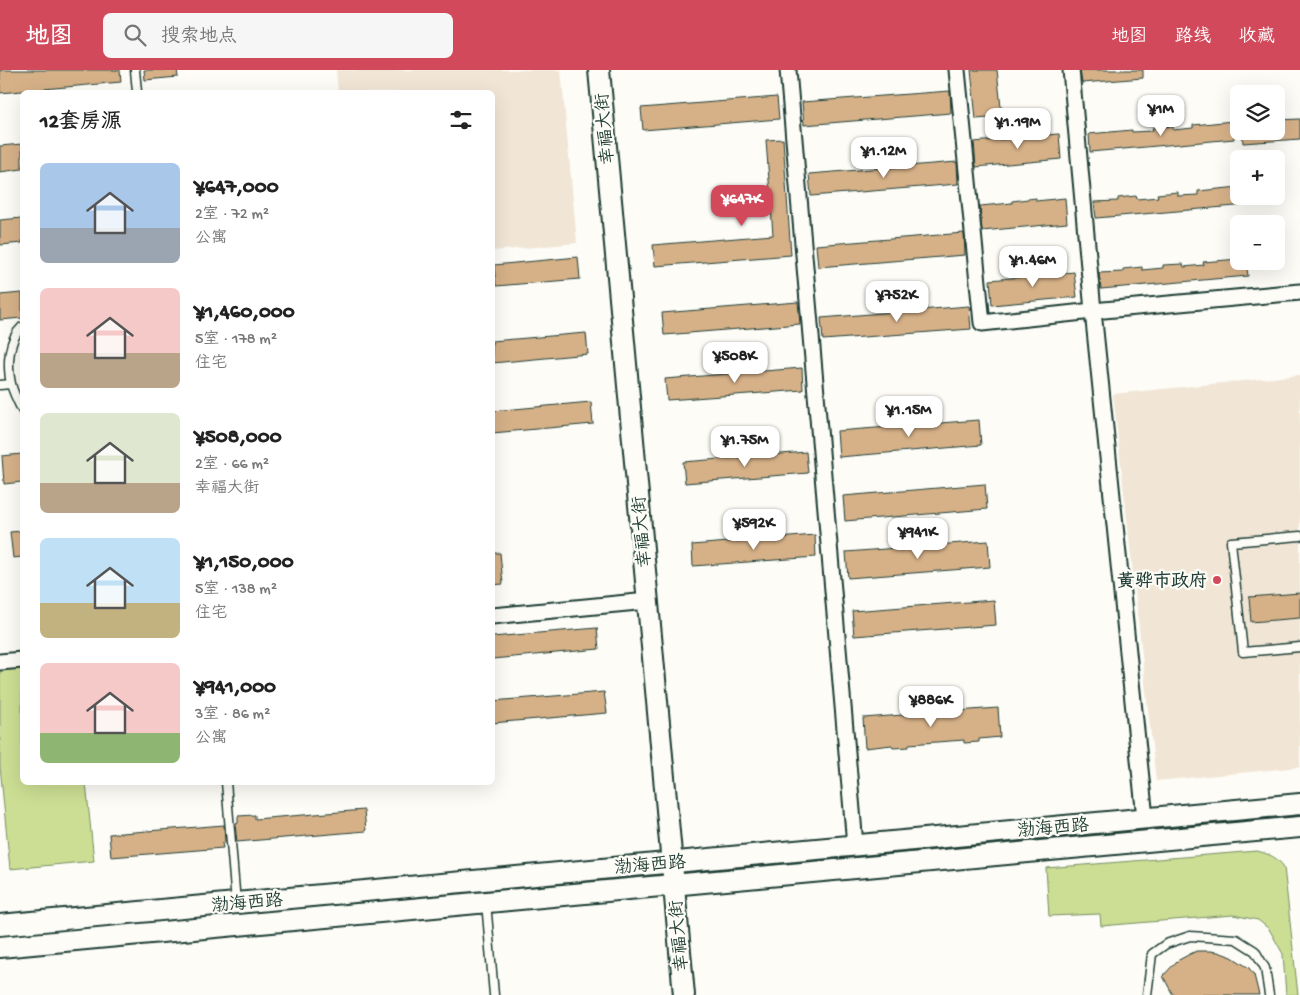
<!DOCTYPE html>
<html lang="zh">
<head>
<meta charset="utf-8">
<style>
  body { margin:0; font-family:"Gochi Hand","LXGW WenKai TC",sans-serif; background:#f6f6f6; color:#222; height:100vh; display:flex; flex-direction:column; font-size:19px; white-space:nowrap }
  * { box-sizing:border-box; margin:0 }
  p { font-size:16px; color:#767676 }
  .icon { flex:none; width:28px; height:28px; fill:none; stroke:currentColor; stroke-width:2; stroke-linecap:round; stroke-linejoin:round }
  .map { position:relative; flex:1; overflow:hidden }
  .drawer { position:absolute; left:20px; top:20px; width:475px; height:695px; display:flex; flex-direction:column; background:#fff; border-radius:8px; box-shadow:0 5px 20px #0002 }
  .drawer>* { flex:none }
  .buttons { position:absolute; left:1230px; top:15px; display:grid; gap:10px }
  .buttons a { display:grid; place-items:center; width:55px; height:55px; border-radius:8px; background:#fff; box-shadow:0 5px 20px #0002; font-size:25px }
  .price { position:absolute; translate:-50% -42px; padding:0 11px; border-radius:10px; background:#fff; color:#222; font-size:16px; line-height:32px; filter:drop-shadow(0 1px 2px #0008) }
  .price::after { content:''; position:absolute; left:50%; top:30px; width:15px; height:11px; margin-left:-8px; background:inherit; clip-path:polygon(0 0,100% 0,50% 100%) }
  .price.on { background:#d1495b; color:#fff }
  ul { padding:0; list-style:none }
  li { display:flex; align-items:center; gap:15px; height:125px; padding:0 20px }
  li span { display:grid; place-items:center; flex:none; width:140px; height:100px; border-radius:8px; color:#555 }
  li>.icon { margin-inline-start:auto }
  span .icon { width:60px; height:60px; fill:#fffc; stroke-width:1 }
  li b { font-size:21px }
  h2 { display:flex; justify-content:space-between; align-items:center; height:60px; padding:0 20px; font-size:21px }
  header { display:flex; align-items:center; gap:30px; box-sizing:border-box; height:70px; padding:0 25px; background:#d1495b; color:#fff }
  header strong { font-size:24px }
  nav { display:flex; gap:28px; margin-inline-start:auto; font-size:18px }
  .search { width:350px; height:45px; background:#f6f6f6; display:flex; align-items:center; gap:12px; box-sizing:border-box; padding:0 18px; border-radius:8px; color:#767676; font-size:19px }
  .map>svg:first-child { display:block }
  .built { fill:#f1e6d6 }
  .green { fill:#ccde93; stroke:#768e64 }
  .building { fill:#d6b188; stroke:#1f3d34 }
  .lines { fill:none; stroke-linecap:round; stroke-linejoin:round }
  .lane-casing { stroke:#1f3d34; stroke-width:11 }
  .street-casing { stroke:#1f3d34; stroke-width:19 }
  .secondary-casing { stroke:#1f3d34; stroke-width:24 }
  .lane { stroke:#fdfcf7; stroke-width:8 }
  .street { stroke:#fdfcf7; stroke-width:15 }
  .secondary { stroke:#fdfcf7; stroke-width:20 }
  .poi-dot { fill:#d1495b; stroke:#fdfcf7; stroke-width:2 }
  .labels { text-anchor:middle; stroke-width:4.5; stroke-linejoin:round; paint-order:stroke }
  .street-label { font-size:18px; fill:#1f3d34; stroke:#fdfcf7 }
  .poi-label { font-size:18px; font-weight:bold; fill:#1f3d34; stroke:#fdfcf7; text-anchor:end }
</style>
</head>
<body>
<header>
<strong>地图</strong>
<div class="search"><svg class="icon" aria-label="search" viewBox="0 0 24 24"><circle cx="10" cy="10" r="6"/><path d="M15 15l6 6"/></svg>搜索地点</div>
<nav><a>地图</a><a>路线</a><a>收藏</a></nav>
</header>
<div class="map">
<svg width="1300" height="925" viewBox="0 0 1300 925">
  <rect width="100%" height="100%" fill="#fdfcf7"/>
  <filter id="ink" filterUnits="userSpaceOnUse"><feTurbulence type="fractalNoise" baseFrequency=".02" numOctaves="2"/><feDisplacementMap in="SourceGraphic" scale="10" xChannelSelector="R" yChannelSelector="G"/><feConvolveMatrix kernelMatrix="1 2 1 2 8 2 1 2 1" color-interpolation-filters="sRGB"/></filter>
  <g filter="url(#ink)">
    <g class="built">
      <path d="M336,0H561L577,173L493,181L492,22H338Z"/>
      <path d="M1300,305V697L1156,711L1113,324Z"/>
    </g>
    <g class="green">
      <path d="M22,596V712L86,713L94,791L10,799L0,696V598Z"/>
      <path d="M1257,781C1269,784 1277,787 1284,797L1298,925H1286L1283,884L1269,859L1258,850L1233,845L1101,856L1100,844L1049,846L1046,798Z"/>
    </g>
    <g class="building">
      <path d="M0,0H120L121,12L0,23Z"/>
      <path d="M144,0H177L178,7L145,10Z"/>
      <path d="M971,0H997L1002,47L976,49Z"/>
      <path d="M1080,0H1143V8L1082,13Z"/>
      <path d="M950,21L951,43L804,55L802,32Z"/>
      <path d="M777,27L779,49L643,60L641,38Z"/>
      <path d="M1300,49V69L1243,73L1242,61H1276V50Z"/>
      <path d="M1233,51L1234,69L1090,82L1089,64L1132,60V62L1153,61L1152,58L1173,56V60L1193,58V55Z"/>
      <path d="M1030,64V66L1059,64L1061,89L976,97L974,72L1006,69V66Z"/>
      <path d="M783,69L791,185L655,196L653,175L773,165L766,70Z"/>
      <path d="M22,74V99L0,102V76Z"/>
      <path d="M957,92L958,114L811,126L809,104Z"/>
      <path d="M1239,117V126H1259V134L1096,148L1094,132L1118,131V128L1136,126L1137,129L1158,127L1157,124L1178,122V126L1198,125V121Z"/>
      <path d="M1036,128V131L1065,128L1067,153L982,161L980,136L1012,133V131Z"/>
      <path d="M22,148V173L0,175V150Z"/>
      <path d="M964,163L965,185L818,197L816,175Z"/>
      <path d="M578,187L580,209L496,216L494,195Z"/>
      <path d="M1239,189V191H1246L1248,206L1101,219L1099,203L1123,202V199L1142,197V200L1163,198V195L1183,194L1184,197L1204,195L1203,192Z"/>
      <path d="M1074,202L1077,227L992,235L990,210L1022,207V205L1046,203V205Z"/>
      <path d="M22,223V248L0,250V225Z"/>
      <path d="M798,232L800,254L664,265L662,243Z"/>
      <path d="M969,236L971,259L823,270L821,248Z"/>
      <path d="M586,263L588,284L492,293V271Z"/>
      <path d="M802,298L803,320L667,330L665,309Z"/>
      <path d="M591,332L593,354L492,363V341Z"/>
      <path d="M979,350L981,375L839,387L837,361Z"/>
      <path d="M806,382L808,403L685,413L683,392Z"/>
      <path d="M22,384V412L4,414L2,386Z"/>
      <path d="M985,414L987,439L845,451L843,426Z"/>
      <path d="M22,461V487L13,488L10,462Z"/>
      <path d="M815,465L816,487L693,496L692,475Z"/>
      <path d="M988,471L990,497L848,508L846,482Z"/>
      <path d="M492,483H500L503,514L492,515Z"/>
      <path d="M1300,523V548L1251,552L1249,527Z"/>
      <path d="M994,530L996,555L854,566L852,541Z"/>
      <path d="M597,558L599,579L492,589V567Z"/>
      <path d="M604,622L607,643L492,653V631Z"/>
      <path d="M998,638L1000,667L979,669V672L964,673V670L909,674V677L893,678L892,675L865,678L863,648Z"/>
      <path d="M364,740L366,761L237,772L235,754L238,753V746L255,745V749Z"/>
      <path d="M224,755L225,773H222L223,778L111,787L109,764Z"/>
      <path d="M1197,881H1210L1218,882L1232,887L1249,898L1254,905L1259,925H1173L1163,906L1177,891L1190,884Z"/>
    </g>
    <g class="lines">
      <g class="lane-casing">
        <g id="lane">
          <path d="M135,0L137,22"/>
          <path d="M22,257C8,270 7,295 11,314C13,322 18,332 22,340"/>
          <path d="M0,315L11,314"/>
          <path d="M1300,466L1231,472L1243,582L1300,577"/>
          <path d="M226,712L236,833"/>
          <path d="M486,832L494,925"/>
          <path d="M1147,925L1152,884L1166,874L1190,866L1236,869L1255,881L1265,898L1269,925"/>
        </g>
      </g>
      <g class="street-casing">
        <g id="street">
          <path d="M788,0L855,775"/>
          <path d="M957,0L982,253L1093,241L1300,222"/>
          <path d="M1071,0L1093,241L1145,748"/>
          <path d="M492,546L648,531"/>
          <path d="M0,592L22,590"/>
        </g>
      </g>
      <g class="secondary-casing">
        <g id="secondary">
          <path d="M599,0L684,925"/>
          <path d="M0,855L1300,734"/>
          <path d="M0,877L1300,757"/>
        </g>
      </g>
      <use href="#lane" class="lane"/>
      <use href="#street" class="street"/>
      <use href="#secondary" class="secondary"/>
    </g>
  </g>
  <circle class="poi-dot" cx="1217" cy="510" r="5"/>
  <g class="labels">
    <g class="street-label">
      <text transform="translate(604 59) rotate(-95)" y="6">幸福大街</text>
      <text transform="translate(641 462) rotate(-95)" y="6">幸福大街</text>
      <text transform="translate(1053 757) rotate(-5)" y="6">渤海西路</text>
      <text transform="translate(650 794) rotate(-5)" y="6">渤海西路</text>
      <text transform="translate(247 832) rotate(-5)" y="6">渤海西路</text>
      <text transform="translate(678 866) rotate(-95)" y="6">幸福大街</text>
    </g>
    <g class="poi-label">
      <text x="1207" y="516">黄骅市政府</text>
    </g>
  </g>
</svg>
<div class="buttons">
<a><svg class="icon" aria-label="layers" viewBox="0 0 24 24"><path d="M12 4l9 5-9 5-9-5zM3 14l9 5 9-5"/></svg></a>
<a>+</a>
<a>−</a>
</div>
<b class="price" style="left:1161px;top:67px">¥1M</b>
<b class="price" style="left:1018px;top:80px">¥1.19M</b>
<b class="price" style="left:884px;top:109px">¥1.12M</b>
<b class="price on" style="left:742px;top:157px">¥647K</b>
<b class="price" style="left:1033px;top:218px">¥1.46M</b>
<b class="price" style="left:897px;top:253px">¥752K</b>
<b class="price" style="left:735px;top:314px">¥508K</b>
<b class="price" style="left:909px;top:368px">¥1.15M</b>
<b class="price" style="left:745px;top:398px">¥1.75M</b>
<b class="price" style="left:754px;top:481px">¥592K</b>
<b class="price" style="left:918px;top:490px">¥941K</b>
<b class="price" style="left:931px;top:658px">¥886K</b>
<section class="drawer">
<h2>12套房源<svg class="icon" aria-label="filters" viewBox="0 0 24 24"><path d="M4 7h16M4 17h16"/><circle cx="9" cy="7" r="2"/><circle cx="15" cy="17" r="2"/></svg></h2>
<ul>
<li><span style="background:linear-gradient(#a9c7e8 65%,#9aa5b1 0)"><svg class="icon" aria-label="home" viewBox="0 0 24 24"><path d="M3 11l9-7 9 7M6 9v11h12V9"/></svg></span><div><b>¥647,000</b><p>2室 · 72 m²</p><p>公寓</p></div></li>
<li><span style="background:linear-gradient(#f6c9c9 65%,#b9a48a 0)"><svg class="icon" aria-label="home" viewBox="0 0 24 24"><path d="M3 11l9-7 9 7M6 9v11h12V9"/></svg></span><div><b>¥1,460,000</b><p>5室 · 178 m²</p><p>住宅</p></div></li>
<li><span style="background:linear-gradient(#dfe7d0 70%,#b9a48a 0)"><svg class="icon" aria-label="home" viewBox="0 0 24 24"><path d="M3 11l9-7 9 7M6 9v11h12V9"/></svg></span><div><b>¥508,000</b><p>2室 · 66 m²</p><p>幸福大街</p></div></li>
<li><span style="background:linear-gradient(#bfe0f5 65%,#c2b280 0)"><svg class="icon" aria-label="home" viewBox="0 0 24 24"><path d="M3 11l9-7 9 7M6 9v11h12V9"/></svg></span><div><b>¥1,150,000</b><p>5室 · 138 m²</p><p>住宅</p></div></li>
<li><span style="background:linear-gradient(#f6c9c9 70%,#8fb573 0)"><svg class="icon" aria-label="home" viewBox="0 0 24 24"><path d="M3 11l9-7 9 7M6 9v11h12V9"/></svg></span><div><b>¥941,000</b><p>3室 · 86 m²</p><p>公寓</p></div></li>
</ul>
</section>
</div>
</body>
</html>
